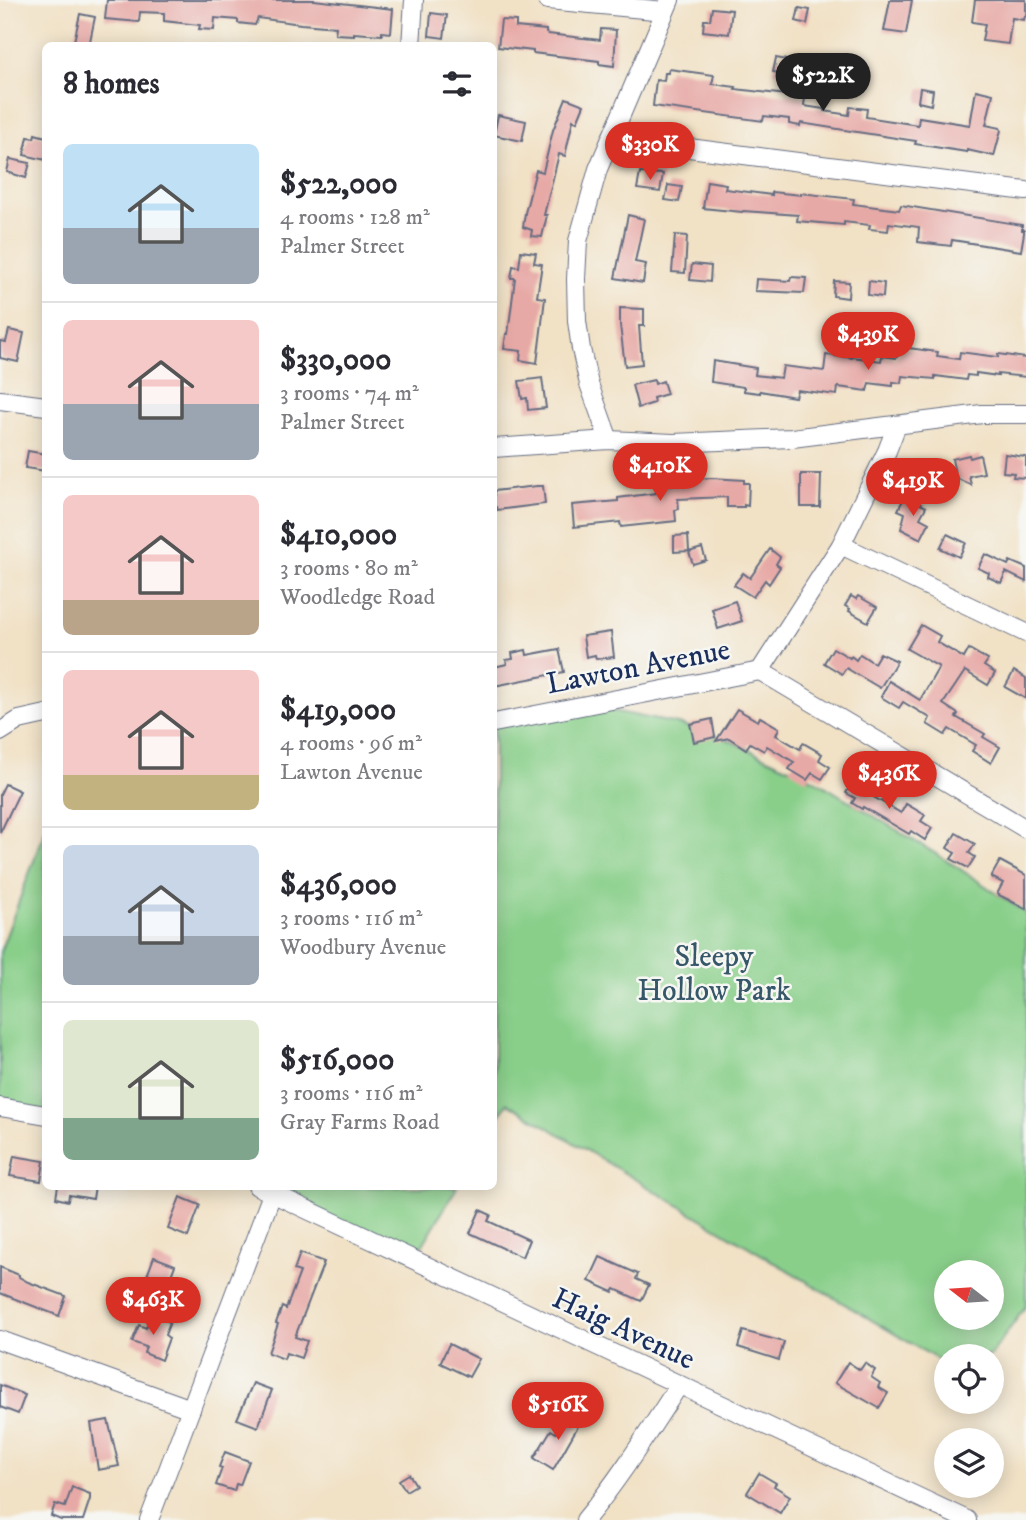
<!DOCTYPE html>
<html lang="en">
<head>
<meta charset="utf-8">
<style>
  body { margin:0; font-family:"IM FELL DW Pica",serif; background:#f2f2f3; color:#2b2b33; height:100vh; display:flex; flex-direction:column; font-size:26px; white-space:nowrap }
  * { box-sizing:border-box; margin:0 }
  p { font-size:23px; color:#7c7c81 }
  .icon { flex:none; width:38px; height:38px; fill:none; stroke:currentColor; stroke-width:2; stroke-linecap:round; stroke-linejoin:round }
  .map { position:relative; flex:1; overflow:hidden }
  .sheet { position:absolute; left:42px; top:42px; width:455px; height:1148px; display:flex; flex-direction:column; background:#fff; border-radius:10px; box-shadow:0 4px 18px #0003 }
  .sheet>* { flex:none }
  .needle { width:46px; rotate:287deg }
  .fabs { position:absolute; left:934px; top:1260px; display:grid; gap:14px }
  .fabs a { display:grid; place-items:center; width:70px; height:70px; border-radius:50%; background:#fff; box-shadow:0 4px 18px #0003; font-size:35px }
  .price { position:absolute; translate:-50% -60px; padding:0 16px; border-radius:24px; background:#d93025; color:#fff; font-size:23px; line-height:46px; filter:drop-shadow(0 2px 4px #0008) }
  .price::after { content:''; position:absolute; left:50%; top:42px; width:21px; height:16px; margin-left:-10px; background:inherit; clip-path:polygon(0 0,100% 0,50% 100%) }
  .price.current { background:#222; color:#fff }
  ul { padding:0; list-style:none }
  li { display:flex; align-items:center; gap:21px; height:175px; padding:0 21px }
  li+li { border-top:2px solid #e1e1e2 }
  li span { display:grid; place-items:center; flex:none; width:196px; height:140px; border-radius:10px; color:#555 }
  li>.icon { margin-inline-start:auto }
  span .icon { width:84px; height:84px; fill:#fffc; stroke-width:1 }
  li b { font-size:30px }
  h2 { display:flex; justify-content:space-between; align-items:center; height:84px; padding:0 21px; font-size:30px }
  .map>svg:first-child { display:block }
  .green { fill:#89cf8a; stroke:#527f74; stroke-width:2; fill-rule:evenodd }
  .building { fill:#e7a9a6 }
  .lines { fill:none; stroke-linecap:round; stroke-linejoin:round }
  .street-casing { stroke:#666d82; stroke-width:20 }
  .street { stroke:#fff; stroke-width:18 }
  .labels { text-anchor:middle; stroke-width:5; stroke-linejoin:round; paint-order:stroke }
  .street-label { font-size:30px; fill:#1b2f5e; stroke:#f6f6f2 }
  .park-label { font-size:30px; fill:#365769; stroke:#f6f6f2 }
</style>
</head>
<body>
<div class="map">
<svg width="1026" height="1520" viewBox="0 0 1026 1520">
  <rect width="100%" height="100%" fill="#f6f6f2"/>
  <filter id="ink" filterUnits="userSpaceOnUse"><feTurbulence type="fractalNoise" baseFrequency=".0143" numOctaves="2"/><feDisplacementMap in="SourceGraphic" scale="14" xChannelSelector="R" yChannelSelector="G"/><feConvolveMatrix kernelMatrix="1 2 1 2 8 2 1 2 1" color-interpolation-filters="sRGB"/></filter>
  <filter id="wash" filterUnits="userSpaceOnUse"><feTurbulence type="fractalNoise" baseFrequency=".00686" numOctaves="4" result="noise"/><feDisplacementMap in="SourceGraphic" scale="28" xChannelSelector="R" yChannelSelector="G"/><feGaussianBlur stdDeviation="1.57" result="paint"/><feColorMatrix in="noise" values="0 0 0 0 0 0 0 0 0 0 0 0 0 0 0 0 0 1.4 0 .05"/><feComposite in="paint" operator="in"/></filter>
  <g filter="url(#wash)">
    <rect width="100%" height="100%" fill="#f1e1c5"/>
    <g class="green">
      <path d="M578,704L682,725L726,739L813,779L951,863L1026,913V1306L990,1356H947V1365L507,1103L494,1125V724ZM947,1272H992V1318H947Z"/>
      <path d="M45,831V1115L0,1107V952Z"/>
      <path d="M257,1187H457L414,1260Z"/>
    </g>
    <g id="blocks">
      <g class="building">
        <path d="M107,0H314L393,9L391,33L382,32V35L354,33V35L335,34L336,27L301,24L258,18L255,25L238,23V20L215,18L214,30L199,29L200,25L164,21V13L140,12L139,22L105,19Z"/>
        <path d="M890,0H912L906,34L884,31Z"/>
        <path d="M975,0H1026V16H1025L1024,20L1012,18L1008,44L982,41L985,24L972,22Z"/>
        <path d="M712,8L732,10L729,34L703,31L704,20H710Z"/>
        <path d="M799,8L810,10L807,24L796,21Z"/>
        <path d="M431,13L447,15L444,38L429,36Z"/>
        <path d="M80,14L95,17L89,46H73Z"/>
        <path d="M501,20L516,21V27L546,30V33L548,34L600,40L601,29L616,30L614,66L599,64V61L533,53V51L498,47Z"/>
        <path d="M776,58L787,60L784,74L773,72Z"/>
        <path d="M669,69L714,75L712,84L736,87L735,89L805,97L804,106L824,109V111L849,115L850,107L867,109L866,117L918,125L919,117L970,125L976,90L993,94L986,125L1000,128L1001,130L994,156L967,150V152L915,144L916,141L857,132L801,123L800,126L789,124V119L764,116L763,121L653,106L656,80L664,81L665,73H668Z"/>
        <path d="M920,88L933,90L931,105L918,102Z"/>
        <path d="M566,98L584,105L577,122L573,120L565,156L559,154L544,215H547L542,237L531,236L532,230L523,227L525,213L536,170L543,172L553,130Z"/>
        <path d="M498,115L526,121L522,141L494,135Z"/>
        <path d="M35,134L46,137V160L24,155L28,137L34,138Z"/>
        <path d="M10,159L30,163L26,178L7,172Z"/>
        <path d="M640,173L663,174L660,192L637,189Z"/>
        <path d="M707,181L726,184L725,189L772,195V192L801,195V193L854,199L853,204L899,210L901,205L1022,225V230H1024V233L1021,251L952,240L951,246L918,242L919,227L889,223L888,231L869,229L870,225L844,222V225L797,221L798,215L743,211L742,212L703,208Z"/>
        <path d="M668,185L682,187L679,202L665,200Z"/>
        <path d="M628,215L644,219L635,262L646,264L643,283L615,278Z"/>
        <path d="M675,235L687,236L685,273L672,272Z"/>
        <path d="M521,251L536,253L534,263L542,264L537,297L545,298L537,363L520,360L521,351L504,349L506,334H508L515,278H511L513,266L519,267Z"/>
        <path d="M692,264L711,266L710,282L690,280Z"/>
        <path d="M791,277L806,278L804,293L755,291L756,279L790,281Z"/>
        <path d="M834,281L849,282L848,298L833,296Z"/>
        <path d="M869,281L884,283L883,297L868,295Z"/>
        <path d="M620,308L644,309V326H639L642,364L625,366L620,325Z"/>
        <path d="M9,330L24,333L18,362L0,358V341L6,342Z"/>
        <path d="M901,347L938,352L937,356L959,359L960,352L998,357V354L1026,358V377L998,374V376L976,373V376L967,375L966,380L935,376V379L902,376L901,383L893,382V386L869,383L867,391L838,387L837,395L797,390L795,397L760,391V393L744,391V387L711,382L713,361L756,368L755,375L781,378L783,366L824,371L826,355L852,358V357L881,361L882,356L896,358L898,354H900Z"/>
        <path d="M542,378L546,408L528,410L527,398L522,399L519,381Z"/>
        <path d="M654,380L655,384L663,381L667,394L653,398L654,403L638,408L632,385Z"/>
        <path d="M28,451L46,454V471L25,468Z"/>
        <path d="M1005,454L1026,457V478L1013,477L1014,473L1003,472Z"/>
        <path d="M969,455L970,458L980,455L984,473L969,476L971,485L956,478L952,459Z"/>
        <path d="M801,474H821L820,507H801Z"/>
        <path d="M711,478L744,480V483H749L748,506L744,505V507H727V497L678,499L679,509L675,510L676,521L621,527L620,522L574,527L572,505L618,501V498L656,493V487L691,484L690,479Z"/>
        <path d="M537,486H543L545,504L497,510L496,507H494V491Z"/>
        <path d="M904,498H909L926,507L920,518L929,523L921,539L901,529L905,513L898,510Z"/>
        <path d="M947,534L966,543L959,557L940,548Z"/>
        <path d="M688,535L689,551L674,552V536Z"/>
        <path d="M702,548L706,560L693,564L689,552Z"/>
        <path d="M770,549L780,557L776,564L780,567L769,584L765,580L753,597L734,585L743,573L750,578Z"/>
        <path d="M985,554L1008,565L1010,561L1026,568V582L1006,572L1001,583L988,577L989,573L978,568Z"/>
        <path d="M851,596L856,599L858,596L877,607L868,622L849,611L850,609L845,606Z"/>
        <path d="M735,601L742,621L718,629L712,609Z"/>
        <path d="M921,625L940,636L937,642L964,658L969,649L988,660L984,666L995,673L988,685L965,671L943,704L958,714L956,717L985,734L983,737L1000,747L991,763L972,751L976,745L949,729L945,735L927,724L930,718L903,702L899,708L881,697L889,681L920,700L939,667L907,649Z"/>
        <path d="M611,632L614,657L596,659L595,655L586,657L583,636Z"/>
        <path d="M833,648L850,658L851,656L856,660L860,654L874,663L880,653L897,661L880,688L846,668L842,674L824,663Z"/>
        <path d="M559,649L564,672L494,686V667L507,664L506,660L513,659L512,653L526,650L527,655Z"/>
        <path d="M1014,671L1026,678V699L1005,687Z"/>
        <path d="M737,709L758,721L760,717L779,728L776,735L800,749L803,743L822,754L819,760L830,767L822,779L812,773L807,780L789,769L794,762L767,746L764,751L750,743L746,749L729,738L716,741Z"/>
        <path d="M712,719L715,737L694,742L690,724Z"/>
        <path d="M855,778L874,789L870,795L901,813L906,804L925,815L921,821L932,828L925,840L911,831L909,834L863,807L862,809L852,803L855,798L846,793Z"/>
        <path d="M5,784L20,791L0,833V794Z"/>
        <path d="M956,833L975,844L969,853L975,857L968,868L951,859L955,853L947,848Z"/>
        <path d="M1000,861L1026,875V909L997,894L1003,883L991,877Z"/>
        <path d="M14,1156L44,1161L41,1181L10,1176Z"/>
        <path d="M58,1186H95L93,1199L69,1195L68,1201L56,1198Z"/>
        <path d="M180,1197L200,1205L188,1237L168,1229Z"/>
        <path d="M480,1210L491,1215L488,1221L529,1240L522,1257L470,1233Z"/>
        <path d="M300,1253L324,1262L295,1337L307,1341L301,1358L286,1353L284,1359L268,1353L278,1324L276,1323L282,1307L286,1309L300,1272L294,1270Z"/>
        <path d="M154,1257L175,1265L163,1297L142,1289Z"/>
        <path d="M600,1257L638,1274L636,1279L649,1285L641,1301L615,1289L613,1292L589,1281Z"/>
        <path d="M0,1267L19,1275V1277L28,1282L66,1296L59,1316L0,1293Z"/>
        <path d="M152,1315L170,1322L165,1335L169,1338L161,1360L144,1353L146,1347L132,1342L139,1325L146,1328Z"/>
        <path d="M743,1331L784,1342L779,1360L738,1347Z"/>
        <path d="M449,1344L479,1359L469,1377L440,1363Z"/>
        <path d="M848,1362L860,1370L865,1363L875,1370L871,1377L880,1383L878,1387L888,1393L879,1408L835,1383Z"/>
        <path d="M253,1383L272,1390L258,1427L237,1419Z"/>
        <path d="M0,1385L25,1395L18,1414L0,1407Z"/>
        <path d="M569,1412L582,1419L553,1470L534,1458L551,1430L556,1433Z"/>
        <path d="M108,1420L119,1466L98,1470L91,1423Z"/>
        <path d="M225,1452L249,1461L240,1485L236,1484L234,1491L216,1485L222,1468L219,1467Z"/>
        <path d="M759,1473L776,1483L774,1486L790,1496L780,1513L747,1493Z"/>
        <path d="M409,1474L416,1485L406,1491L399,1480Z"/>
        <path d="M72,1487L90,1494V1499L83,1520H61L51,1516L55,1504L65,1507Z"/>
      </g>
    </g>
  </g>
  <g filter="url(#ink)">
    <use href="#blocks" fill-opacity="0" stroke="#666d82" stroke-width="2"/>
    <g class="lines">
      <g class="street-casing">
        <g id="street">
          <path d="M548,0L665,11"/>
          <path d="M411,46L414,0"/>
          <path d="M611,138L1026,191"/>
          <path d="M0,400L46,406"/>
          <path d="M609,440L589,384L581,349L577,321L576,279L578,241L598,169L670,0"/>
          <path d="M494,448L609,440L673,443L792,438L982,414H1026"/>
          <path d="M841,545L1026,633"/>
          <path d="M760,671L1026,829"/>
          <path d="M494,723L760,671L841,545L887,451L897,425"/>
          <path d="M0,732L19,720L46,714"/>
          <path d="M0,1107L46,1115"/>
          <path d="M257,1186L967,1520"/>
          <path d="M0,1340L191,1409"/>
          <path d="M149,1520L272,1194"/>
          <path d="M585,1520C620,1478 649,1431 679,1385"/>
        </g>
      </g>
      <use href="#street" class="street"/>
    </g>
  </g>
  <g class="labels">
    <g class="street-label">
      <text transform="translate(638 666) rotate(-11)" y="10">Lawton Avenue</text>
      <text transform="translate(624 1328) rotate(25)" y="10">Haig Avenue</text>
    </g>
    <g class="park-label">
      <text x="714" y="966">Sleepy<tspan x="714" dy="34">Hollow Park</tspan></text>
    </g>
  </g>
</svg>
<div class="fabs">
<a><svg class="needle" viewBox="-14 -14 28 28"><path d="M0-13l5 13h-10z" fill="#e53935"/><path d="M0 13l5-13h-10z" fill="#7c7c81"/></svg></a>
<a><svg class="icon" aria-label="locate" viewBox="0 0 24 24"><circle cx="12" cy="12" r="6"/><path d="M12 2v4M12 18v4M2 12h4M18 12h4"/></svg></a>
<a><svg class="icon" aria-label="layers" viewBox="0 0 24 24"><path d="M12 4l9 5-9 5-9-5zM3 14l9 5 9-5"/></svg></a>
</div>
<b class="price current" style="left:823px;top:113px">$522K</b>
<b class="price" style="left:650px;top:182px">$330K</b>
<b class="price" style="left:868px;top:372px">$439K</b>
<b class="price" style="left:660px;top:503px">$410K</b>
<b class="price" style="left:913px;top:518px">$419K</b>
<b class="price" style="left:889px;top:811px">$436K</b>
<b class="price" style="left:153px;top:1337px">$463K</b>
<b class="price" style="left:558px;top:1442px">$516K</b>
<section class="sheet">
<h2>8 homes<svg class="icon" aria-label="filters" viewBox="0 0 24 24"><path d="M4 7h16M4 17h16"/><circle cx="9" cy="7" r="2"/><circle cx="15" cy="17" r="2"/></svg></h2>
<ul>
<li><span style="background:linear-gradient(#bfe0f5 60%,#9aa5b1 0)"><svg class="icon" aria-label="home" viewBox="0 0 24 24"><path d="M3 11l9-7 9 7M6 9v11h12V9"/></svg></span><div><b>$522,000</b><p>4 rooms · 128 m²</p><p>Palmer Street</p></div></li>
<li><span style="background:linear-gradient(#f6c9c9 60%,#9aa5b1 0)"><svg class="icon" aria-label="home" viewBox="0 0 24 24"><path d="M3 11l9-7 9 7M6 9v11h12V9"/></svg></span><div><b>$330,000</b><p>3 rooms · 74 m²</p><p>Palmer Street</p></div></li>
<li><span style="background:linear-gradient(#f6c9c9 75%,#b9a48a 0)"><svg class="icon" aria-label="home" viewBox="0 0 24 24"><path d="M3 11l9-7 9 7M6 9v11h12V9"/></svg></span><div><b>$410,000</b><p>3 rooms · 80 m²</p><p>Woodledge Road</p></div></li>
<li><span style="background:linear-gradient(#f6c9c9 75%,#c2b280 0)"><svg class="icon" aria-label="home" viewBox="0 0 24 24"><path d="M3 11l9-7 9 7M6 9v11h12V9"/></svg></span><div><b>$419,000</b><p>4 rooms · 96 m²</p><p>Lawton Avenue</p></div></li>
<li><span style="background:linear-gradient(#c9d6e8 65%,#9aa5b1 0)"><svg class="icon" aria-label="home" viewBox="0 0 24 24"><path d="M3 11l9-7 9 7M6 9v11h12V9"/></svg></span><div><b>$436,000</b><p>3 rooms · 116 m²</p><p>Woodbury Avenue</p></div></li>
<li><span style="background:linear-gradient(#dfe7d0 70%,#7fa58c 0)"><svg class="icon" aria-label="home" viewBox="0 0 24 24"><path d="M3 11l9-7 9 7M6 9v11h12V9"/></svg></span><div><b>$516,000</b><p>3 rooms · 116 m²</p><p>Gray Farms Road</p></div></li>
</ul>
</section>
</div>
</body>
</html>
